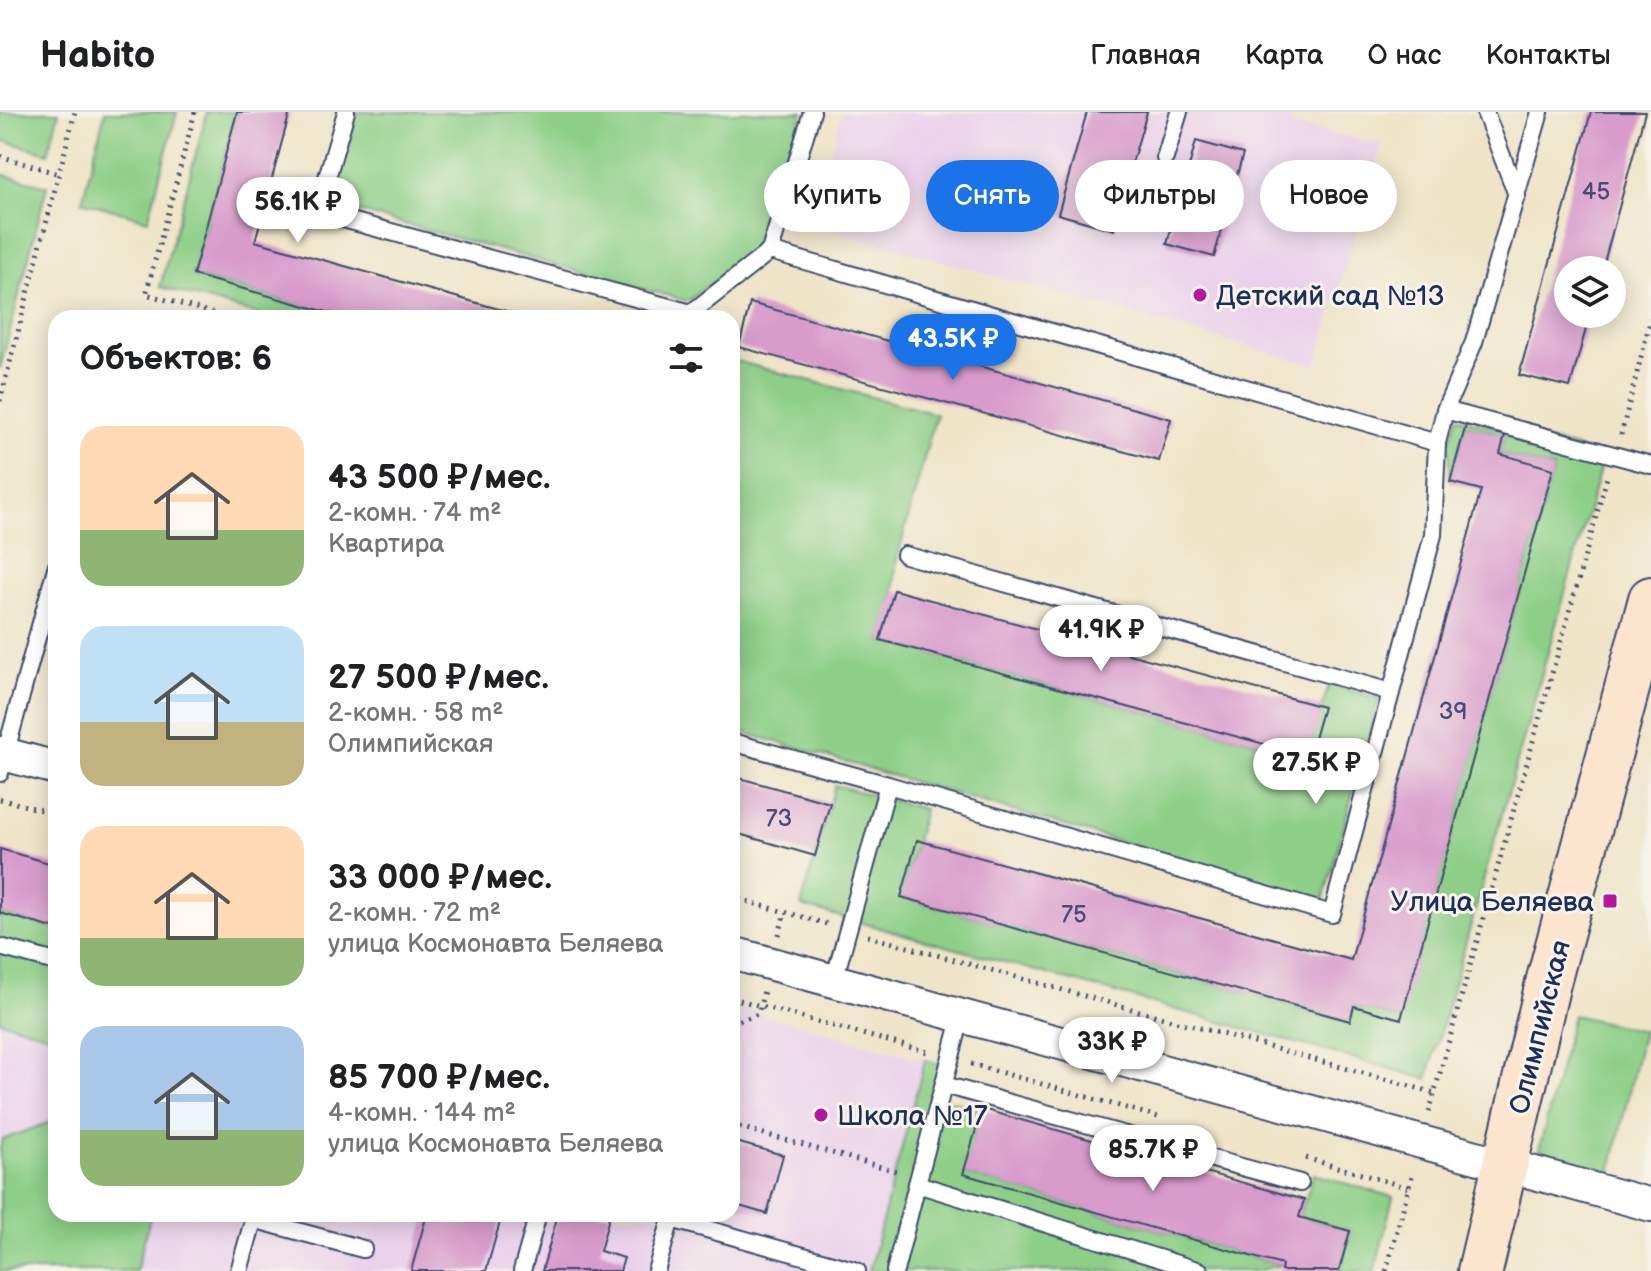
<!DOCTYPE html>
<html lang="ru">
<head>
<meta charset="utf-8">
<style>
  body { margin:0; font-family:"Balsamiq Sans",sans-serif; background:#f2f2f2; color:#202124; height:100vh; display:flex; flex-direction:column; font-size:30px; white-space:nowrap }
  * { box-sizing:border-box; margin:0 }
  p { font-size:26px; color:#757577 }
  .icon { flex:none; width:44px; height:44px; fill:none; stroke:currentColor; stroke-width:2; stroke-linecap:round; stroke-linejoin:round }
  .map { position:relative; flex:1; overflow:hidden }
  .panel { position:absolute; left:48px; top:198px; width:692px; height:912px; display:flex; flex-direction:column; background:#fff; border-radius:24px; box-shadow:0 4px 20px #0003 }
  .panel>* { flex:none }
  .guide { position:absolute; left:764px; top:48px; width:760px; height:72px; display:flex; gap:16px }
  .controls { position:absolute; left:1554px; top:144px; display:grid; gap:16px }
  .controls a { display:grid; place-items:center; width:72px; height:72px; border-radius:50%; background:#fff; box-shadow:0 4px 20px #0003; font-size:40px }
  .price { position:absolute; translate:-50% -68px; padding:0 18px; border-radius:28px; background:#fff; color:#222; font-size:26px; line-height:52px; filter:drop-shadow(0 2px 4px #0008) }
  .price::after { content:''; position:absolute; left:50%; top:48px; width:24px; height:18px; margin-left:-12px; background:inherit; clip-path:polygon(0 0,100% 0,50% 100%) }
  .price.on { background:#1a73e8; color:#fff }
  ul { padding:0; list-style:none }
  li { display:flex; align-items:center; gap:24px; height:200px; padding:0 32px }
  li span { display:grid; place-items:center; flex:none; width:224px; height:160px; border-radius:24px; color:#555 }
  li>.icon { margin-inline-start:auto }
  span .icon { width:96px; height:96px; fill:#fffc; stroke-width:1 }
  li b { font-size:34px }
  h2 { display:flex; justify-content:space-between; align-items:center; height:96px; padding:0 32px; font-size:34px }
  .chip { padding:0 28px; border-radius:36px; background:#fff; box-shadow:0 4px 20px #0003; font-size:28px; line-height:72px }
  .chip.on { background:#1a73e8; color:#fff }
  header { display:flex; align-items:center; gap:48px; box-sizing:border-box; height:112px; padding:0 40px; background:#fff; border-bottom:2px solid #e0e0e0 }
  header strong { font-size:38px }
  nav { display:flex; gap:44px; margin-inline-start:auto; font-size:28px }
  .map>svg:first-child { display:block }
  .built { fill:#ebd1ec }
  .green { fill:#8dcf87; stroke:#547f72; stroke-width:2 }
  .building { fill:#d89bcc }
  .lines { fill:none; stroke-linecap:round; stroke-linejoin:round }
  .lane-casing { stroke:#3b4a6e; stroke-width:20 }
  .street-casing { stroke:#3b4a6e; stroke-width:36 }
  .secondary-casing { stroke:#3b4a6e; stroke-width:48 }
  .path { stroke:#3b4a6e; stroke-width:5; stroke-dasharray:2 6; stroke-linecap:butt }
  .lane { stroke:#fff; stroke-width:16 }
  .street { stroke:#fff; stroke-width:32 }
  .secondary { stroke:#fbe5cf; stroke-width:44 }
  .poi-dot { fill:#b5179e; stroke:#f7f3e8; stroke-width:3 }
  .labels { text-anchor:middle; stroke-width:6; stroke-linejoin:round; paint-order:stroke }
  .number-label { font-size:24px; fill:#4a4a7a }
  .poi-label { font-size:28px; fill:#1b2f5e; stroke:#f7f3e8; text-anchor:start }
  .street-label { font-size:28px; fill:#1b2f5e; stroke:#f7f3e8 }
</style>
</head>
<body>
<header>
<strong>Habito</strong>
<nav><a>Главная</a><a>Карта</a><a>О нас</a><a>Контакты</a></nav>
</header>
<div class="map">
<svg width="1651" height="1159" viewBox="0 0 1651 1159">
  <rect width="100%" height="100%" fill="#f7f3e8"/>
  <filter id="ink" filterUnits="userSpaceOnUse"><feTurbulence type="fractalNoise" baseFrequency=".0125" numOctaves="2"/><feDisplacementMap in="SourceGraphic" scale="16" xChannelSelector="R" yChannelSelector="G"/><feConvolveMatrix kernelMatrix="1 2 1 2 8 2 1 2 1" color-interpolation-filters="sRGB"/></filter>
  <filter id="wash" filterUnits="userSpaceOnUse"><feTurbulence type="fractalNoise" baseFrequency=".006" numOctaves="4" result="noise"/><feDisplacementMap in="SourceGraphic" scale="32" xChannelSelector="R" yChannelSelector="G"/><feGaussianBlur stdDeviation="1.8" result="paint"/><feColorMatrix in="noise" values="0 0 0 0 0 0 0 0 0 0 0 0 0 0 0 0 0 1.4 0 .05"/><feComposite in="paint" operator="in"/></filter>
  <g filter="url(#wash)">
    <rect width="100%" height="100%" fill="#efe4c7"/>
    <g class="built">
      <path d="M842,0H1288L1292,13L1382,32L1316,254L810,112Z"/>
      <path d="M732,894L925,948L869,1159H0V909L56,925V1102H732Z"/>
    </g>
    <g class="green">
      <path d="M0,0H59L48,41L0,28Z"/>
      <path d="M105,0H177L148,108L82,89Z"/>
      <path d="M207,0H237L193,163L349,206H270L160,175Z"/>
      <path d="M357,0H803L761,134L688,189L331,92Z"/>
      <path d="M0,62L47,74L0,257Z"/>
      <path d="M732,248L936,302L896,451L894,478L881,528L1308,644L1329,572L1379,586L1323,789L732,617Z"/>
      <path d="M1457,305L1604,343L1427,967L801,794L835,673L924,697L902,785L1349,909L1354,894L1400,907L1553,357L1500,342L1505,323L1466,313L1450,370L1449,332Z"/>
      <path d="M0,801L56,817V925L0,909Z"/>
      <path d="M1573,903L1643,919L1610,1062L1539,1038Z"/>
      <path d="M925,948L941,952L933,984L982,997L964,1062L1282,1153L1255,1159H869Z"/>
      <path d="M56,1008V1102H151L136,1159H0V1037L2,1028Z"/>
      <path d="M1314,1062L1393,1085L1375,1159H1339L1350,1119L1299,1105Z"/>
    </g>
    <g id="blocks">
      <g class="building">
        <path d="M237,0H290L255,129L531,206H349L193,163Z"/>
        <path d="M1087,0H1147L1132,51L1186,66L1196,29L1243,42L1214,145L1167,132L1176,98L1124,84L1114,118L1058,102Z"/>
        <path d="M1591,0H1645L1602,158H1568V202H1590L1570,275L1519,263Z"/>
        <path d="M750,191L1171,307L1159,349L739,235Z"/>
        <path d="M1466,313L1505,323L1500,342L1553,357L1401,907L1354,894L1350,909L901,785L917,728L1351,848L1481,378L1450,370Z"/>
        <path d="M894,478L1323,595L1309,644L880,528Z"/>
        <path d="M732,664L830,691L815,744L732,720Z"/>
        <path d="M0,737L56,753V817L0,801Z"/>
        <path d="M982,997L1304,1088L1299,1105L1350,1119L1339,1159H1281L1282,1153L963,1062Z"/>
        <path d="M732,1029L783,1043L767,1102L732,1092Z"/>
        <path d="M427,1102H470L500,1110L486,1159H411Z"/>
        <path d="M558,1102H610L600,1139L624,1146L620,1159H542Z"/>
      </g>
    </g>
  </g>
  <g filter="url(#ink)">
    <use href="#blocks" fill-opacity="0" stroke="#3b4a6e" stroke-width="2"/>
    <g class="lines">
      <g class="lane-casing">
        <g id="lane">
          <path d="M346,0L317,100L691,201L770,139"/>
          <path d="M812,0L770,139L1437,331"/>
          <path d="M1485,0L1517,83"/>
          <path d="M1165,46L1179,0"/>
          <path d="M1445,298L1651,353"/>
          <path d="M905,443L1391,580"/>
          <path d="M732,630L888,673L834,868"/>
          <path d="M0,661L56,456"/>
          <path d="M888,673L1332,802L1433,423L1437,331L1445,298L1474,230L1540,0"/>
          <path d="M0,835L56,850"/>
          <path d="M962,903L917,1072L1200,1159"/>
          <path d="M944,973L1300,1071"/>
          <path d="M253,1107L363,1137"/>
          <path d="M239,1159L255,1102"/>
          <path d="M522,1159L538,1102"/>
          <path d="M656,1159L671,1107L857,1159"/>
          <path d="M895,1159L917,1072"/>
        </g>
      </g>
      <g class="street-casing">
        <g id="street">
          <path d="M0,641L56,656"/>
          <path d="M732,841L1651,1093"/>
        </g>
      </g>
      <g class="secondary-casing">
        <path id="secondary" d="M1480,1159L1548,871L1651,487"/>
      </g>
      <g class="path">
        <path d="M195,0L146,182L229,206"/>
        <path d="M0,44L59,62"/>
        <path d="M0,289L75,0"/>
        <path d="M1621,323L1651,206"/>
        <path d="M0,687L56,702"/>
        <path d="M732,785L827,812"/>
        <path d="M779,823L785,800"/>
        <path d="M868,824L1435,981"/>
        <path d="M732,886L931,941"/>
        <path d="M732,911L758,902L764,879"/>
        <path d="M971,952L1158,1005"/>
        <path d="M1429,1000L1608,362"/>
        <path d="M732,1013L896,1059"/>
        <path d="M1306,1046L1409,1076"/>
        <path d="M1386,1159L1413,1060"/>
      </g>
      <use href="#lane" class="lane"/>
      <use href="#street" class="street"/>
      <use href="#secondary" class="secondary"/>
    </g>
  </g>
  <g class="poi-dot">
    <circle cx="1200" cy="183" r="8"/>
    <rect x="1602" y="781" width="16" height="16" rx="4"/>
    <circle cx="821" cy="1003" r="8"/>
  </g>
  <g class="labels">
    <g class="number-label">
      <text x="1596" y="87">45</text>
      <text x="1453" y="607">39</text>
      <text x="779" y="714">73</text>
      <text x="1074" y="810">75</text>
    </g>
    <g class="poi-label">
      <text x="1216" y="193">Детский сад №13</text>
      <text x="1594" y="799" text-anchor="end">Улица Беляева</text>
      <text x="837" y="1013">Школа №17</text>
    </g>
    <g class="street-label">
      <text transform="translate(1539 915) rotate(-76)" y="10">Олимпийская</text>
    </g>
  </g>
</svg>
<div class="controls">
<a><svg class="icon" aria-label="layers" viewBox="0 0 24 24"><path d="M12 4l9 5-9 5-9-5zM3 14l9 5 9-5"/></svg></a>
</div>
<b class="price" style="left:298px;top:133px">56.1K ₽</b>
<b class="price on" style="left:953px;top:270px">43.5K ₽</b>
<b class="price" style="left:1101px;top:561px">41.9K ₽</b>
<b class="price" style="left:1316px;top:694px">27.5K ₽</b>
<b class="price" style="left:1112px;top:973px">33K ₽</b>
<b class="price" style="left:1153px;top:1081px">85.7K ₽</b>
<div class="guide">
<a class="chip">Купить</a>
<a class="chip on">Снять</a>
<a class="chip">Фильтры</a>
<a class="chip">Новое</a>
</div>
<section class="panel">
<h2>Объектов: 6<svg class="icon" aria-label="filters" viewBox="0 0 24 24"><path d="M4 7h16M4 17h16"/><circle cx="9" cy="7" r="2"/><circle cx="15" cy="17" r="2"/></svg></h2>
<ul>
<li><span style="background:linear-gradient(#ffd9b3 65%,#8fb573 0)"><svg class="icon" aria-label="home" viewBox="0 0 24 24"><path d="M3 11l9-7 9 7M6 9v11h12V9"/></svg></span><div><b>43 500 ₽/мес.</b><p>2-комн. · 74 m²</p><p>Квартира</p></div></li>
<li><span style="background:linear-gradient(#bfe0f5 60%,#c2b280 0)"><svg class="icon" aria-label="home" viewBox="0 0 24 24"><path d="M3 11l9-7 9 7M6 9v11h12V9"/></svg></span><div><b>27 500 ₽/мес.</b><p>2-комн. · 58 m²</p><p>Олимпийская</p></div></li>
<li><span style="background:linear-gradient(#ffd9b3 70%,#8fb573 0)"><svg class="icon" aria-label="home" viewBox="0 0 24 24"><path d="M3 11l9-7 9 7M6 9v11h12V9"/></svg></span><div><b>33 000 ₽/мес.</b><p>2-комн. · 72 m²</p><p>улица Космонавта Беляева</p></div></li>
<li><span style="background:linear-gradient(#a9c7e8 65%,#8fb573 0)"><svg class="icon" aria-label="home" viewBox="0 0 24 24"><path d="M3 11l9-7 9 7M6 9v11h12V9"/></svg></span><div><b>85 700 ₽/мес.</b><p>4-комн. · 144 m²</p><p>улица Космонавта Беляева</p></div></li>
</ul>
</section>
</div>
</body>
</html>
